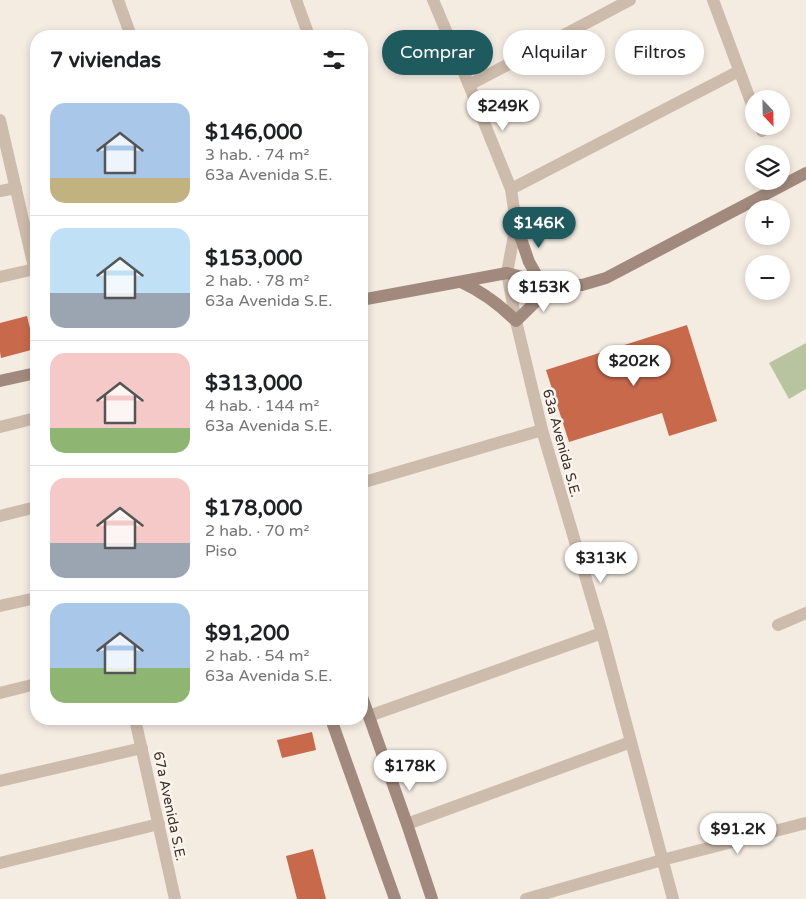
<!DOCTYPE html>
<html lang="es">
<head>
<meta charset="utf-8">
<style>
  body { margin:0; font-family:"Varela Round",sans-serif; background:#f2f2f2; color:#202124; height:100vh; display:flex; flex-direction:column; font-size:19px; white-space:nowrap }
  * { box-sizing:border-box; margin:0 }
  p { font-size:16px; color:#757577 }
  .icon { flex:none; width:28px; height:28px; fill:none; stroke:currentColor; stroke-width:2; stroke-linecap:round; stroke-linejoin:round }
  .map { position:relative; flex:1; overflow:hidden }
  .details { position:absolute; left:30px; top:30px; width:338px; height:695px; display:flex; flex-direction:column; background:#fff; border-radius:20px; box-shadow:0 2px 8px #0003 }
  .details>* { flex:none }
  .guide { position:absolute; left:382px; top:30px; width:348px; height:45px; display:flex; gap:10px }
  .needle { width:32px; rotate:158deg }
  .controls { position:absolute; left:745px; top:90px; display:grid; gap:10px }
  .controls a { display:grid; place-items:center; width:45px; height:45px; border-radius:50%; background:#fff; box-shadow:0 2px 8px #0003; font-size:25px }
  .price { position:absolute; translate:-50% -42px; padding:0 11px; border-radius:18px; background:#fff; color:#222; font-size:16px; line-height:32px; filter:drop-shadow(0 1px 2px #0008) }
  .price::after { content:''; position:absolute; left:50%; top:30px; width:15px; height:11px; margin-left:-8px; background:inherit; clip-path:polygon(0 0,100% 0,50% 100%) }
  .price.current { background:#1f5a5e; color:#fff }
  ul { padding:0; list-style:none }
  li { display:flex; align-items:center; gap:15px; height:125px; padding:0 20px }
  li+li { border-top:1px solid #e0e0e0 }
  li span { display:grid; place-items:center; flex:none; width:140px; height:100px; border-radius:15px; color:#555 }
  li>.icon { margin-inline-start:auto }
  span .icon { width:60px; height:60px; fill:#fffc; stroke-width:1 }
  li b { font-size:21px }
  h2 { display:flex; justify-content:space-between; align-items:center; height:60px; padding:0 20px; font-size:21px }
  .tag { padding:0 18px; border-radius:22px; background:#fff; box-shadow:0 2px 8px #0003; font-size:18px; line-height:45px }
  .tag.current { background:#1f5a5e; color:#fff }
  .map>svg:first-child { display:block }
  .green { fill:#b8c4a0 }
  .building { fill:#c8694b }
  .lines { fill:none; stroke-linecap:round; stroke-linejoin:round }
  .street { stroke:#cdbbac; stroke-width:12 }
  .secondary { stroke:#a18a7d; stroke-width:12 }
  .labels { text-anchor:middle; stroke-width:5; stroke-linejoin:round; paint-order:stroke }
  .street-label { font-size:14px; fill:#3b302b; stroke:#fbf5ee }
</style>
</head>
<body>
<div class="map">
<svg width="806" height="899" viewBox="0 0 806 899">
  <rect width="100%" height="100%" fill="#f4ebe1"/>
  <path class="green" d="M806,343V389L789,399L769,363Z"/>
  <g class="building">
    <path d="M27,316L35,349L1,358L0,352V323Z"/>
    <path d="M687,325L717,421L669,436L662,413L569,442L546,370Z"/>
    <path d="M312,732L316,750L282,758L277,740Z"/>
    <path d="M313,849L326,899H297L286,856Z"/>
  </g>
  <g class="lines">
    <g class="street">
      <path d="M118,0L131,36"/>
      <path d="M296,0L309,36"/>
      <path d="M433,0L469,85L511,189L516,224L507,273L516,321L542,430L602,633L673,899"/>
      <path d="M713,0L754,110"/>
      <path d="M469,85L630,0"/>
      <path d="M0,120L36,276"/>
      <path d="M760,126L762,131"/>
      <path d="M511,189L739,71"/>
      <path d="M0,191L16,188"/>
      <path d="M0,277L35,269"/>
      <path d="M0,427L36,418"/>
      <path d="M361,483L542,430"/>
      <path d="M0,516L36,507"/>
      <path d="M0,606L36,598"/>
      <path d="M778,625L806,613"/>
      <path d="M0,693L36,684"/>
      <path d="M369,716L602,633"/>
      <path d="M135,719L175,899"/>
      <path d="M0,781L142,748"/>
      <path d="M407,824L631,742"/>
      <path d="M0,863L159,824"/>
      <path d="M526,899L662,860L806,823"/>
    </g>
    <g class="secondary">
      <path d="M516,224L529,262L541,283"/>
      <path d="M461,282C483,292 499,304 516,321L553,285"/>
      <path d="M361,300L507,273L553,285H582L606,278L806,173"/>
      <path d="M0,381L36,373"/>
      <path d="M361,694L407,824L432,899"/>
      <path d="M331,719L395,899"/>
    </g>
  </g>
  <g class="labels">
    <g class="street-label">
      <text transform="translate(562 443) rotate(75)" y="5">63a Avenida S.E.</text>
      <text transform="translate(170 806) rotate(78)" y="5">67a Avenida S.E.</text>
    </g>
  </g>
</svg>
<div class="controls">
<a><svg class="needle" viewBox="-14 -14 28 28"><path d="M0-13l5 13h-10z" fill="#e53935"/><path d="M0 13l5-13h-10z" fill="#757577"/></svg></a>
<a><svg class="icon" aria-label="layers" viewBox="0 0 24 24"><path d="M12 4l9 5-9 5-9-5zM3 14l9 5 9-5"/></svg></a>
<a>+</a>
<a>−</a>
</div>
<b class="price" style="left:503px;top:132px">$249K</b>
<b class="price current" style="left:539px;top:249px">$146K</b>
<b class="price" style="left:544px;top:313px">$153K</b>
<b class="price" style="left:634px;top:387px">$202K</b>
<b class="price" style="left:601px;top:584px">$313K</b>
<b class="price" style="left:410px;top:792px">$178K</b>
<b class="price" style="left:738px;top:855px">$91.2K</b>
<div class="guide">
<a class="tag current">Comprar</a>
<a class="tag">Alquilar</a>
<a class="tag">Filtros</a>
</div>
<section class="details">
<h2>7 viviendas<svg class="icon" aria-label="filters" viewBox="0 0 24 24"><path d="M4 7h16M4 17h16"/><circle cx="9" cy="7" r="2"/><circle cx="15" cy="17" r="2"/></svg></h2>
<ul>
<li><span style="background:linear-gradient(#a9c7e8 75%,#c2b280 0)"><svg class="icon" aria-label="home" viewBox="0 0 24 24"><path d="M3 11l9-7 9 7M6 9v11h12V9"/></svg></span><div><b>$146,000</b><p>3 hab. · 74 m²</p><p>63a Avenida S.E.</p></div></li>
<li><span style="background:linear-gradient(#bfe0f5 65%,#9aa5b1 0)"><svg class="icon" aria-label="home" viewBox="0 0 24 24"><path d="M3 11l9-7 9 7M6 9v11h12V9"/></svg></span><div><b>$153,000</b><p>2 hab. · 78 m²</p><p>63a Avenida S.E.</p></div></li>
<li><span style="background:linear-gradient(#f6c9c9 75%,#8fb573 0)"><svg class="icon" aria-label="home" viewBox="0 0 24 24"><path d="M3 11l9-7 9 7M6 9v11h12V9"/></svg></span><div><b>$313,000</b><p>4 hab. · 144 m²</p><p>63a Avenida S.E.</p></div></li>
<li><span style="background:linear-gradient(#f6c9c9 65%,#9aa5b1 0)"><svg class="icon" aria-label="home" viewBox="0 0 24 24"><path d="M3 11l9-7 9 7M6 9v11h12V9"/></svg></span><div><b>$178,000</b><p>2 hab. · 70 m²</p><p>Piso</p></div></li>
<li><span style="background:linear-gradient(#a9c7e8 65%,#8fb573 0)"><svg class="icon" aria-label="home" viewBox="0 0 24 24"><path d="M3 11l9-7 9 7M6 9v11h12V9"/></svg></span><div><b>$91,200</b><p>2 hab. · 54 m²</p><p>63a Avenida S.E.</p></div></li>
</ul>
</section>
</div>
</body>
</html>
